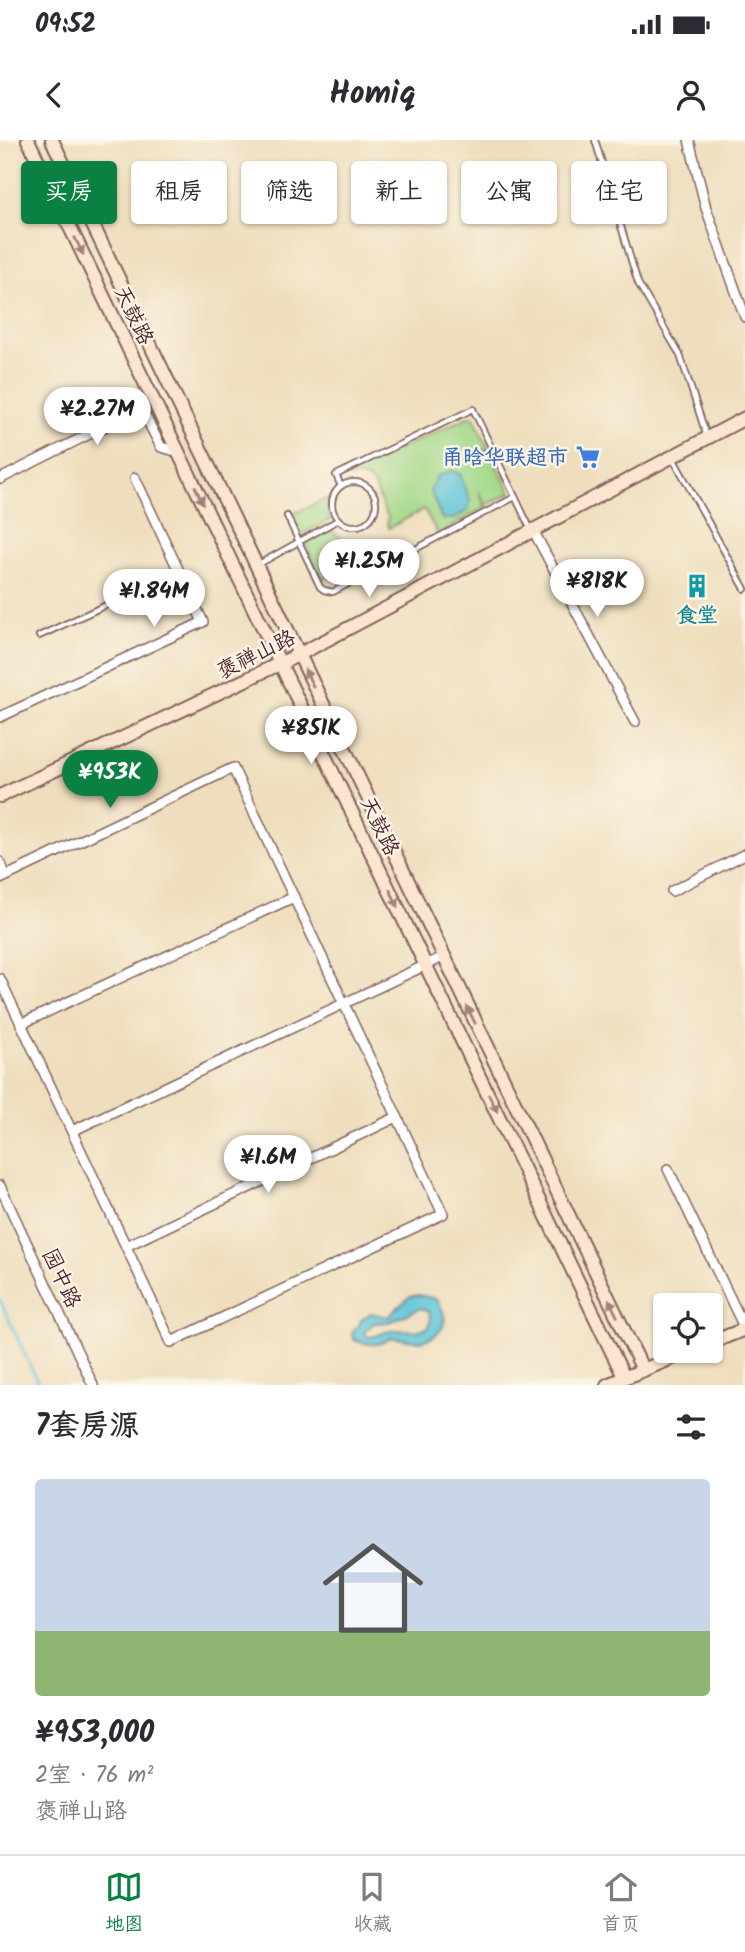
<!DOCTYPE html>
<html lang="zh">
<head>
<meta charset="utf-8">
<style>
  body { margin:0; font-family:Kalam,"LXGW WenKai TC",sans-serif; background:#f2f2f3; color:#2b2b33; height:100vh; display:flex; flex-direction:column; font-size:26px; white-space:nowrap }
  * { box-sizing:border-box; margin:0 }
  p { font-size:23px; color:#7c7c81 }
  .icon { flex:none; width:38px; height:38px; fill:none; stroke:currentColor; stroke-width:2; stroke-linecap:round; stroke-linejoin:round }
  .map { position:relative; height:1245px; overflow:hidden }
  .details { display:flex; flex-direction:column; background:#fff; flex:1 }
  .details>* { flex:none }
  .hud { position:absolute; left:21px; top:21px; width:704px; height:63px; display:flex; gap:14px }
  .controls { position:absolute; left:653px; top:1153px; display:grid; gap:14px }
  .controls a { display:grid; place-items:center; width:70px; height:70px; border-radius:7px; background:#fff; box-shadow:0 2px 5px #0004; font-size:35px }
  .price { position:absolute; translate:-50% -60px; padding:0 16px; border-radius:24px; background:#fff; color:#222; font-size:23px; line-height:46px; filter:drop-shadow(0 2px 4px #0008) }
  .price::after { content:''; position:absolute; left:50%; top:42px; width:21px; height:16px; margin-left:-10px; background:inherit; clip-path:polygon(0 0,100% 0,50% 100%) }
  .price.on { background:#0b8043; color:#fff }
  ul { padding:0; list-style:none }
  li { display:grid; align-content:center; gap:14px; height:371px; padding:0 35px }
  li span { display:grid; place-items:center; height:217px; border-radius:7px; color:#555 }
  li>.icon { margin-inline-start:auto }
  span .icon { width:126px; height:126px; fill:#fffc; stroke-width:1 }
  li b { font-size:30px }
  h2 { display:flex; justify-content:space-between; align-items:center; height:84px; padding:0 35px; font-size:30px }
  .chip { padding:0 24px; border-radius:7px; background:#fff; box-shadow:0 2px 5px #0004; font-size:24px; line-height:63px }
  .chip.on { background:#0b8043; color:#fff }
  .status { display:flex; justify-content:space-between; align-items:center; height:49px; padding:0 35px; background:#fff; direction:ltr }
  .status svg { height:19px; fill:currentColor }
  header { display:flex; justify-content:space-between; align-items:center; height:91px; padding:0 35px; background:#fff; font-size:32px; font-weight:700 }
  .tab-bar { display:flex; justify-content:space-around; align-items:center; height:98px; border-top:2px solid #e1e1e2; background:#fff; font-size:19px; color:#7c7c81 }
  .tab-bar a { display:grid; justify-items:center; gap:4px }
  .tab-bar .on { color:#0b8043 }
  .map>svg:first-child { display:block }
  .green { fill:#a2d888; stroke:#767c5a; stroke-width:2 }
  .water { fill:#5cc4d9; stroke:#537282; stroke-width:2; fill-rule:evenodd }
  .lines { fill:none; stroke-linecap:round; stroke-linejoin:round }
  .stream { stroke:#5cc4d9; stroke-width:2.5 }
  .lane-casing { stroke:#83625e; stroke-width:8 }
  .street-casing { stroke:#83625e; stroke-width:12 }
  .secondary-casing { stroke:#83625e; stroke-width:16 }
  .lane { stroke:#fff; stroke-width:4.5 }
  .street { stroke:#fff; stroke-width:9 }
  .secondary { stroke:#fbe5cf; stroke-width:12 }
  .oneway { fill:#a2827d }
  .labels { text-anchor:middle; stroke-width:5; stroke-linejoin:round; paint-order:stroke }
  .street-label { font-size:21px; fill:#4a1f2b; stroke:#fcf5e5 }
  .shop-label { font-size:21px; font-weight:bold; fill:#366cbe; stroke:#fcf5e5; text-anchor:end }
  .culture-label { font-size:21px; font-weight:bold; fill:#0d838f; stroke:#fcf5e5 }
</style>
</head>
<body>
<div class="status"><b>09:52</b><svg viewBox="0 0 49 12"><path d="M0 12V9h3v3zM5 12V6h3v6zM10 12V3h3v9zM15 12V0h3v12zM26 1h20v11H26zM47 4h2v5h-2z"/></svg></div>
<header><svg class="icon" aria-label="back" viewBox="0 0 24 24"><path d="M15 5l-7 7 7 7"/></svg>Homiq<svg class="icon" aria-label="person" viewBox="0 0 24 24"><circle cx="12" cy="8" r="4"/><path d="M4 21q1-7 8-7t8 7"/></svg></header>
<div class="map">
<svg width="745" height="1245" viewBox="0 0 745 1245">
  <rect width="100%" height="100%" fill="#fcf5e5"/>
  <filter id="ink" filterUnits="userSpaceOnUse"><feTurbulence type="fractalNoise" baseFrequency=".0143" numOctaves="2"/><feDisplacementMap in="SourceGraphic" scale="14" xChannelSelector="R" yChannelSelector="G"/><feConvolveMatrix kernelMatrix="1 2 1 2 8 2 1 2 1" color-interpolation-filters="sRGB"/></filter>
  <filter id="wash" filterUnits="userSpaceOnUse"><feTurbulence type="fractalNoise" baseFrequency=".00686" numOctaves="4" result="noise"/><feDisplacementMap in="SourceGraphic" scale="28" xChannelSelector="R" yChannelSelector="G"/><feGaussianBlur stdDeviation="1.57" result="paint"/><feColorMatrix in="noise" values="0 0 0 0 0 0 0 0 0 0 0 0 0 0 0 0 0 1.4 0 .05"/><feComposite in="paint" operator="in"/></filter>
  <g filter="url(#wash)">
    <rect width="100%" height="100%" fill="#eedebd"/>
    <g class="green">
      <path d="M470,276L474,277L488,308L469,319L489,310L511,353L486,365L479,352L486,367L438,394L424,369L389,388L387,384L388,377C376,362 381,331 349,338L348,333Z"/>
      <path d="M328,358L330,380L301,395L299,394L291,375Z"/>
      <path d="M327,390H330L342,399L358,401L359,403L327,422L332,434L322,440L305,403Z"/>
    </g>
    <g class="water">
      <path d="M451,331L460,334L470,360L468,370L454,379H442L430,351L437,336Z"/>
      <path d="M418,1155L437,1159C439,1164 443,1170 444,1175C447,1193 428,1202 413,1201C405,1200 398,1197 390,1198C380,1207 364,1205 353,1199L352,1193L355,1188L358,1187L362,1179L371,1173L388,1177L409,1157ZM421,1168L429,1172L431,1179L429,1187C416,1194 404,1188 390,1191C381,1193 377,1197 368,1197L364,1192L374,1183L389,1182Z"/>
    </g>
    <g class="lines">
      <path class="stream" d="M0,1160L39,1245"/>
    </g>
  </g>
  <g filter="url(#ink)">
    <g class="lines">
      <g class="lane-casing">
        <g id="lane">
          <path d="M595,0L638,143L680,215L707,297"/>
          <path d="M673,318L745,449"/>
          <circle cx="354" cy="364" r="22"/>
          <path d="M341,346L336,335L473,269L531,390"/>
          <path d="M287,376L320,447L324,450L333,452L515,357"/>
          <path d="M259,424L338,380"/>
          <path d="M39,496L178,432"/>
        </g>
      </g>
      <g class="street-casing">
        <g id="street">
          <path d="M689,0L706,68L745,177"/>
          <path d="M0,339L141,268L161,307L179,312"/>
          <path d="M533,390L635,582"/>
          <path d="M0,577L203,482L135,338"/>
          <path d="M0,722L6,736"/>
          <path d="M0,739L233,628L443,1074L171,1202L0,839"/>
          <path d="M672,751L745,714"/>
          <path d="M21,884L294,757"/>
          <path d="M72,991L443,817"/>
          <path d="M668,1029L745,1189"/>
          <path d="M0,1046L93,1245"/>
          <path d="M126,1106L397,977"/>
        </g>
      </g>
      <g class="secondary-casing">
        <g id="secondary">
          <path d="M28,0L624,1237"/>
          <path d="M52,0L643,1230"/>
          <path d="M0,656L298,515L745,278"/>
          <path d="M710,1203L745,1189"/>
          <path d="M607,1245L689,1211"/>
        </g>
      </g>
      <use href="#lane" class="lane"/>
      <use href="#street" class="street"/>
      <use href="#secondary" class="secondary"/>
    </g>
    <defs><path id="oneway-solid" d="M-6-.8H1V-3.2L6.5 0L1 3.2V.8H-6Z" transform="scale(1.75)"/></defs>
    <g class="oneway">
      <use href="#oneway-solid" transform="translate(79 106) rotate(64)"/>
      <use href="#oneway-solid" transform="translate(199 355) rotate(65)"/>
      <use href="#oneway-solid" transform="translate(309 538) rotate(-116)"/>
      <use href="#oneway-solid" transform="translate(394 758) rotate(64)"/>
      <use href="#oneway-solid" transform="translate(471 875) rotate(-116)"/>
      <use href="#oneway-solid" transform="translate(493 963) rotate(64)"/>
      <use href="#oneway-solid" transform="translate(613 1168) rotate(-116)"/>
    </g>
  </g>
  <defs>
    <g id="supermarket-bare" transform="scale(1.89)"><path d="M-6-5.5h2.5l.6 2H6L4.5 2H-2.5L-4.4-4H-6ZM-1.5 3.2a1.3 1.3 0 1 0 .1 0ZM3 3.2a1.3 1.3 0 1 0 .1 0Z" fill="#3f7fe0" stroke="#fcf5e5" stroke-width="2.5" paint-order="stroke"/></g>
    <g id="building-bare" transform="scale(1.89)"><path d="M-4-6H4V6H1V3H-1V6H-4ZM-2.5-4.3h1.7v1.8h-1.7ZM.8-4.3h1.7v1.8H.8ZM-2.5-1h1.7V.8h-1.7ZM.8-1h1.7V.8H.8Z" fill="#0f9aa8" stroke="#fcf5e5" stroke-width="2.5" paint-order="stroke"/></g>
  </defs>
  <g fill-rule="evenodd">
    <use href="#supermarket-bare" x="588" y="317"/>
    <use href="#building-bare" x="697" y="446"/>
  </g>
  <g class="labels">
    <g class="street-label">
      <text transform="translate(134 175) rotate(64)" y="7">天鼓路</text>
      <text transform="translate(256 514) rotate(-26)" y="7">褒禅山路</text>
      <text transform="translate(380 686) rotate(64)" y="7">天鼓路</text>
      <text transform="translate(62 1138) rotate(65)" y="7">园中路</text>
    </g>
    <g class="shop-label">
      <text x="568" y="324">甬晗华联超市</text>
    </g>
    <g class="culture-label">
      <text x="697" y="482">食堂</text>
    </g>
  </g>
</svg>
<div class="controls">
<a><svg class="icon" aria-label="locate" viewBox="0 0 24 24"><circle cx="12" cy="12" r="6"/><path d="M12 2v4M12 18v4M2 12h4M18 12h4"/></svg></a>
</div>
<b class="price" style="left:97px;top:307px">¥2.27M</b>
<b class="price" style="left:369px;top:459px">¥1.25M</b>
<b class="price" style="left:597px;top:479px">¥818K</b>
<b class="price" style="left:154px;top:489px">¥1.84M</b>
<b class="price" style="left:311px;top:626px">¥851K</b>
<b class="price on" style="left:110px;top:670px">¥953K</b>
<b class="price" style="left:268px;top:1055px">¥1.6M</b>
<div class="hud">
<a class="chip on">买房</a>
<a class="chip">租房</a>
<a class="chip">筛选</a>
<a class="chip">新上</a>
<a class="chip">公寓</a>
<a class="chip">住宅</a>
</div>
</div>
<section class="details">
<h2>7套房源<svg class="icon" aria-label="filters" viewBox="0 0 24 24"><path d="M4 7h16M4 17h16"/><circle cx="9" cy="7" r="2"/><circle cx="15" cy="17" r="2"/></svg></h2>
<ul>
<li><span style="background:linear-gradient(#c9d6e8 70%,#8fb573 0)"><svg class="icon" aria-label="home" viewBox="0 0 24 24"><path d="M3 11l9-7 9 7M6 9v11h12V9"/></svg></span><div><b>¥953,000</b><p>2室 · 76 m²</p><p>褒禅山路</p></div></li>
</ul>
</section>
<nav class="tab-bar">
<a class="on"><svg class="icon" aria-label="map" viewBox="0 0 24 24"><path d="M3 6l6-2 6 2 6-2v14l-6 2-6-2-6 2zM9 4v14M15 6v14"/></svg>地图</a>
<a><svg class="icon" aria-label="saved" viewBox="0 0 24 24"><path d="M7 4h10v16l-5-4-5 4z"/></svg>收藏</a>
<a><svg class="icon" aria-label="home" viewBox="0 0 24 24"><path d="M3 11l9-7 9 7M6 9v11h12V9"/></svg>首页</a>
</nav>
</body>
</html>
